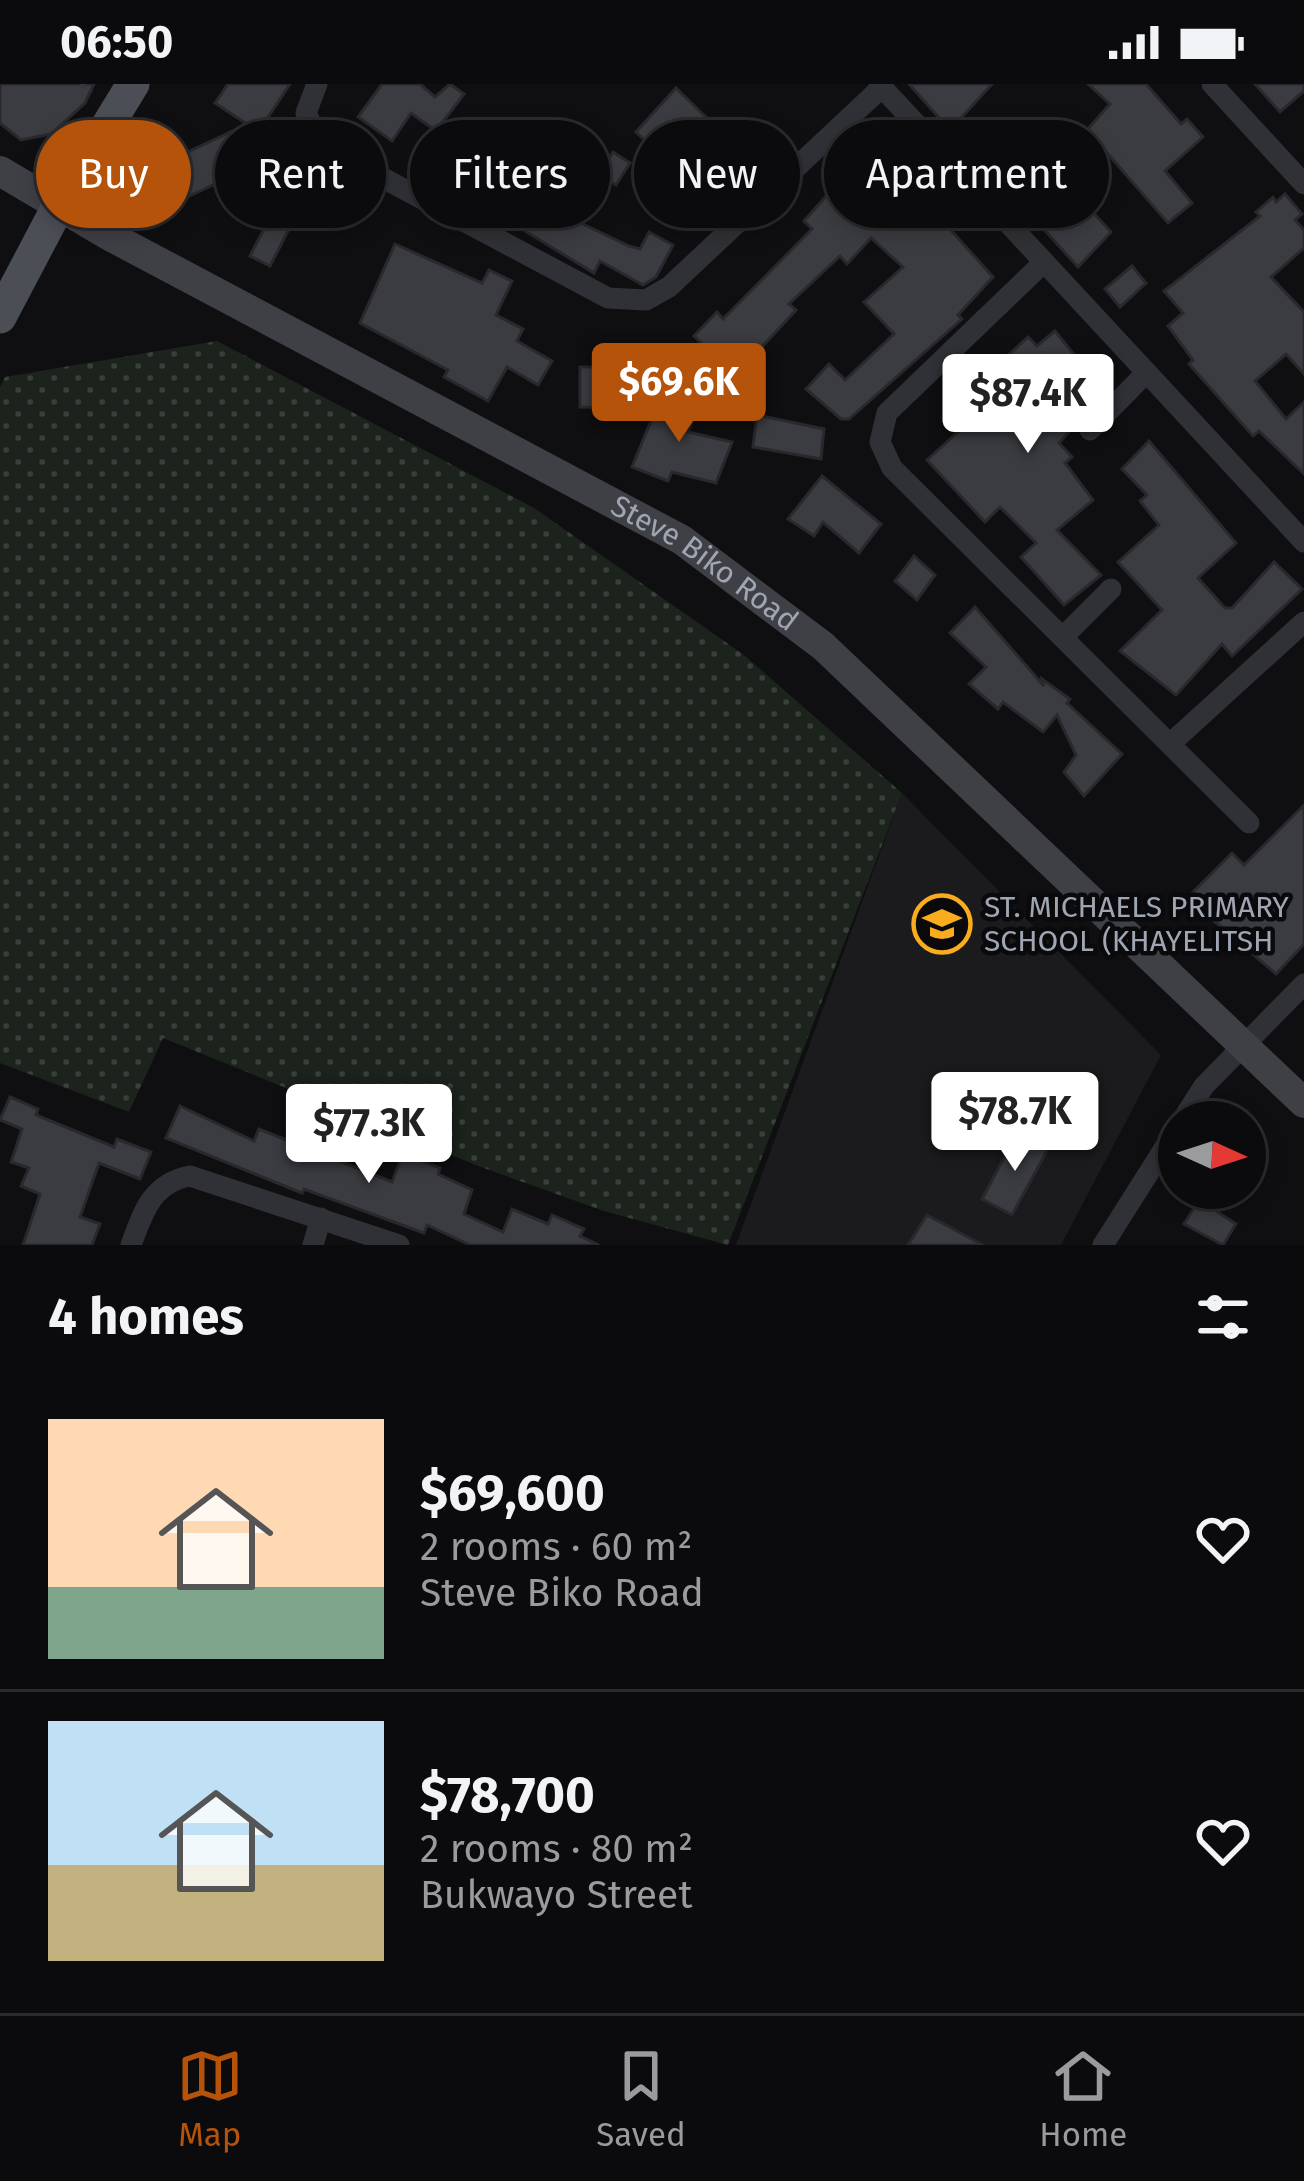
<!DOCTYPE html>
<html lang="en">
<head>
<meta charset="utf-8">
<style>
  body { margin:0; font-family:"Fira Sans",sans-serif; background:#141416; color:#f1f3f6; height:100vh; display:flex; flex-direction:column; font-size:45px; white-space:nowrap }
  * { box-sizing:border-box; margin:0 }
  p { font-size:39px; color:#9a9b9d }
  .icon { flex:none; width:66px; height:66px; fill:none; stroke:currentColor; stroke-width:2; stroke-linecap:round; stroke-linejoin:round }
  .map { position:relative; height:1161px; overflow:hidden }
  .drawer { display:flex; flex-direction:column; background:#0b0b0d; flex:1 }
  .drawer>* { flex:none }
  .guide { position:absolute; left:36px; top:36px; width:1233px; height:108px; display:flex; gap:24px }
  .needle { width:78px; rotate:93deg }
  .tools { position:absolute; left:1158px; top:1017px; display:grid; gap:24px }
  .tools a { display:grid; place-items:center; width:108px; height:108px; border-radius:50%; background:#0b0b0d; box-shadow:0 6px 18px #0003,0 0 0 3px #2b2b2e; font-size:60px }
  .price { position:absolute; translate:-50% -102px; padding:0 27px; border-radius:12px; background:#fff; color:#222; font-size:39px; line-height:78px; filter:drop-shadow(0 3px 6px #0008) }
  .price::after { content:''; position:absolute; left:50%; top:72px; width:36px; height:27px; margin-left:-18px; background:inherit; clip-path:polygon(0 0,100% 0,50% 100%) }
  .price.selected { background:#b45309; color:#fff }
  ul { padding:0; list-style:none }
  li { display:flex; align-items:center; gap:36px; height:300px; padding:0 48px }
  li+li { border-top:3px solid #2b2b2e }
  li span { display:grid; place-items:center; flex:none; width:336px; height:240px; border-radius:0px; color:#555 }
  li>.icon { margin-inline-start:auto }
  span .icon { width:144px; height:144px; fill:#fffc; stroke-width:1 }
  li b { font-size:51px }
  h2 { display:flex; justify-content:space-between; align-items:center; height:144px; padding:0 48px; font-size:51px }
  .chip { padding:0 42px; border-radius:54px; background:#0b0b0d; box-shadow:0 6px 18px #0003,0 0 0 3px #2b2b2e; font-size:42px; line-height:108px }
  .chip.selected { background:#b45309; color:#fff }
  .status { display:flex; justify-content:space-between; align-items:center; height:84px; padding:0 60px; background:#0b0b0d; direction:ltr }
  .status svg { height:33px; fill:currentColor }
  .tabs { display:flex; justify-content:space-around; align-items:center; height:168px; border-top:3px solid #2b2b2e; background:#0b0b0d; font-size:33px; color:#9a9b9d }
  .tabs a { display:grid; justify-items:center; gap:6px }
  .tabs .selected { color:#b45309 }
  .map>svg:first-child { display:block }
  .built { fill:#1b1b1e }
  .grass { fill:url(#grass-dots) }
  .building { fill:#3b3c41; stroke:#29292d; stroke-width:3 }
  .lines { fill:none; stroke-linecap:round; stroke-linejoin:round }
  .path { stroke:#36383d; stroke-width:4.5; stroke-dasharray:6 9; stroke-linecap:butt }
  .street { stroke:#303136; stroke-width:21 }
  .secondary { stroke:#3e4046; stroke-width:30 }
  .primary { stroke:#4c4e55; stroke-width:33 }
  .labels { text-anchor:middle; stroke-width:9; stroke-linejoin:round; paint-order:stroke }
  .street-label { font-size:30px; fill:#9fa6b2; stroke:#0a0a0c }
  .poi-label { font-size:30px; fill:#9fa6b2; stroke:#0a0a0c; text-anchor:start }
</style>
</head>
<body>
<div class="status"><b>06:50</b><svg viewBox="0 0 49 12"><path d="M0 12V9h3v3zM5 12V6h3v6zM10 12V3h3v9zM15 12V0h3v12zM26 1h20v11H26zM47 4h2v5h-2z"/></svg></div>
<div class="map">
<svg width="1304" height="1161" viewBox="0 0 1304 1161">
  <defs>
    <pattern id="grass-dots" width="8" height="8" patternUnits="userSpaceOnUse" patternTransform="scale(3)"><rect width="8" height="8" fill="#1b231c"/><path d="M2 2h.1M6 6h.1" fill="none" stroke="#39403b" stroke-width="1.8" stroke-linecap="round"/></pattern>
  </defs>
  <rect width="100%" height="100%" fill="#0f0f11"/>
  <path class="built" d="M902,709L1161,971L1061,1161H736Z"/>
  <path class="grass" d="M217,257L534,424L744,571L902,709L728,1161L604,1127L481,1083L163,954L129,1028L0,979V303L5,293Z"/>
  <g class="building">
    <path d="M0,0H94L85,19L51,50L21,56L0,39Z"/>
    <path d="M228,0H290L243,71L252,92L230,103L226,95L183,115L167,78L247,40L215,19Z"/>
    <path d="M382,0H420L435,13L450,0L464,10L436,47L411,29L392,57L358,33Z"/>
    <path d="M909,0H992L950,46Z"/>
    <path d="M1088,0H1146L1181,40L1187,35L1203,53L1165,87L1192,119L1168,139L1087,46L1110,20Z"/>
    <path d="M1255,0H1304V7L1280,28Z"/>
    <path d="M676,4L759,85L717,127L636,48Z"/>
    <path d="M1035,35L1055,56L1040,71L1111,148L1078,183L979,74L1010,42L1017,50Z"/>
    <path d="M477,66L524,90L508,121L460,95Z"/>
    <path d="M613,68L630,79L616,101L599,90Z"/>
    <path d="M897,70L921,91L917,101L944,131L940,134L993,193L958,231L962,235L849,335H841L806,305L829,280L845,296L894,250L864,218L903,183L871,154L847,180L840,172L789,220L796,226L734,293L694,252L717,228L723,235L812,145L804,137L828,110L840,122Z"/>
    <path d="M284,106L304,116L270,182L250,172Z"/>
    <path d="M1285,110L1302,130L1295,136L1304,146V164L1271,193L1304,228V290L1286,270L1255,297L1286,335L1304,318V390L1259,347L1253,352L1189,280L1193,276L1168,242L1183,229L1164,207L1260,132L1256,128L1273,113L1276,118Z"/>
    <path d="M539,119L629,162L640,165L649,148L673,161L656,193L643,201L600,177L594,189L525,147Z"/>
    <path d="M395,160L482,199L489,186L512,197L496,231L523,245L517,257L552,277L538,301L507,283L488,317L444,293L448,286L360,239Z"/>
    <path d="M1132,182L1146,199L1120,223L1105,205Z"/>
    <path d="M1055,247L1105,309L1059,359L1072,373L1065,379L1093,416L1057,446L1101,491L1064,521L1021,473L1036,459L1000,423L985,438L927,376L968,339L962,333L1006,285L1000,279L1028,253L1037,262Z"/>
    <path d="M580,283H626L622,324L580,323Z"/>
    <path d="M662,310L698,324L688,348L732,358L716,399L672,388L668,397L632,383Z"/>
    <path d="M757,331L824,345L821,375L753,363Z"/>
    <path d="M1149,357L1236,459L1198,494L1225,524H1232L1274,478L1302,505L1232,572L1222,560L1176,611L1120,567L1162,526L1118,478L1159,441L1140,417L1147,411L1122,385Z"/>
    <path d="M822,392L881,440L859,469L823,438L814,452L788,435Z"/>
    <path d="M914,472L935,491L917,516L895,497Z"/>
    <path d="M975,523L1044,602L1042,595L1070,615L1067,619L1122,670L1084,712L1064,688L1076,671L1057,631L1043,648L1003,618L998,625L969,600L986,583L950,549Z"/>
    <path d="M1304,721V860L1276,890L1187,814L1232,769L1244,781Z"/>
    <path d="M10,1013L38,1025L36,1031L114,1063L117,1055L151,1068L140,1095L99,1079L80,1133L100,1140L92,1161H23L40,1110L21,1102L29,1084L11,1078L22,1045L0,1036Z"/>
    <path d="M180,1022L254,1057L259,1045L392,1098L403,1069L440,1084L438,1090L472,1106L464,1130L503,1148L512,1125L548,1140L552,1131L584,1145L580,1152L599,1161H470L427,1141L424,1149L304,1105L302,1109L166,1054Z"/>
    <path d="M1018,1048L1048,1065L1012,1131L982,1115Z"/>
    <path d="M1199,1116L1236,1140L1223,1161L1184,1140Z"/>
    <path d="M927,1131L983,1161H908Z"/>
  </g>
  <g class="lines">
    <path class="path" d="M80,0L93,8"/>
    <g class="street">
      <path d="M317,0L306,29L321,61L608,214L646,216L669,203L882,3"/>
      <path d="M879,0L1304,458"/>
      <path d="M1212,0L1304,100"/>
      <path d="M1044,178L887,329L880,358L892,384L1249,739"/>
      <path d="M1090,346L1146,289"/>
      <path d="M1063,553L1111,505"/>
      <path d="M1170,660L1304,538"/>
      <path d="M1181,1038L1204,1002L1304,900"/>
      <path d="M131,1161C143,1128 152,1099 190,1092L399,1161"/>
      <path d="M313,1161L321,1134"/>
      <path d="M1103,1161L1179,1041"/>
    </g>
    <path class="secondary" id="s1" d="M0,87L110,152L682,456L823,562L1304,1019"/>
    <path class="primary" d="M0,233L59,121L133,0"/>
  </g>
  <defs>
    <g id="school-ring" transform="scale(3)"><circle r="9.5" fill="#0a0a0c" stroke="#f9ac1e" stroke-width="1.5"/><path d="M0-5L7-2L0 1L-7-2ZM-4 1L0 2.5L4 1V4Q0 6-4 4Z" fill="#f9ac1e"/></g>
  </defs>
  <g fill-rule="evenodd">
    <use href="#school-ring" x="942" y="840"/>
  </g>
  <g class="labels">
    <g class="street-label">
      <text dy="10" stroke="none"><textPath href="#s1" startOffset="807">Steve Biko Road</textPath></text>
    </g>
    <g class="poi-label">
      <text x="984" y="833">ST. MICHAELS PRIMARY<tspan x="984" dy="34">SCHOOL (KHAYELITSH</tspan></text>
    </g>
  </g>
</svg>
<div class="tools">
<a><svg class="needle" viewBox="-14 -14 28 28"><path d="M0-13l5 13h-10z" fill="#e53935"/><path d="M0 13l5-13h-10z" fill="#9a9b9d"/></svg></a>
</div>
<b class="price selected" style="left:679px;top:361px">$69.6K</b>
<b class="price" style="left:1028px;top:372px">$87.4K</b>
<b class="price" style="left:1015px;top:1090px">$78.7K</b>
<b class="price" style="left:369px;top:1102px">$77.3K</b>
<div class="guide">
<a class="chip selected">Buy</a>
<a class="chip">Rent</a>
<a class="chip">Filters</a>
<a class="chip">New</a>
<a class="chip">Apartment</a>
</div>
</div>
<section class="drawer">
<h2>4 homes<svg class="icon" aria-label="filters" viewBox="0 0 24 24"><path d="M4 7h16M4 17h16"/><circle cx="9" cy="7" r="2"/><circle cx="15" cy="17" r="2"/></svg></h2>
<ul>
<li><span style="background:linear-gradient(#ffd9b3 70%,#7fa58c 0)"><svg class="icon" aria-label="home" viewBox="0 0 24 24"><path d="M3 11l9-7 9 7M6 9v11h12V9"/></svg></span><div><b>$69,600</b><p>2 rooms · 60 m²</p><p>Steve Biko Road</p></div><svg class="icon" aria-label="heart" viewBox="0 0 24 24"><path d="M12 20l-8-8c-3-5 5-10 8-4 3-6 11-1 8 4z"/></svg></li>
<li><span style="background:linear-gradient(#bfe0f5 60%,#c2b280 0)"><svg class="icon" aria-label="home" viewBox="0 0 24 24"><path d="M3 11l9-7 9 7M6 9v11h12V9"/></svg></span><div><b>$78,700</b><p>2 rooms · 80 m²</p><p>Bukwayo Street</p></div><svg class="icon" aria-label="heart" viewBox="0 0 24 24"><path d="M12 20l-8-8c-3-5 5-10 8-4 3-6 11-1 8 4z"/></svg></li>
</ul>
</section>
<nav class="tabs">
<a class="selected"><svg class="icon" aria-label="map" viewBox="0 0 24 24"><path d="M3 6l6-2 6 2 6-2v14l-6 2-6-2-6 2zM9 4v14M15 6v14"/></svg>Map</a>
<a><svg class="icon" aria-label="saved" viewBox="0 0 24 24"><path d="M7 4h10v16l-5-4-5 4z"/></svg>Saved</a>
<a><svg class="icon" aria-label="home" viewBox="0 0 24 24"><path d="M3 11l9-7 9 7M6 9v11h12V9"/></svg>Home</a>
</nav>
</body>
</html>
